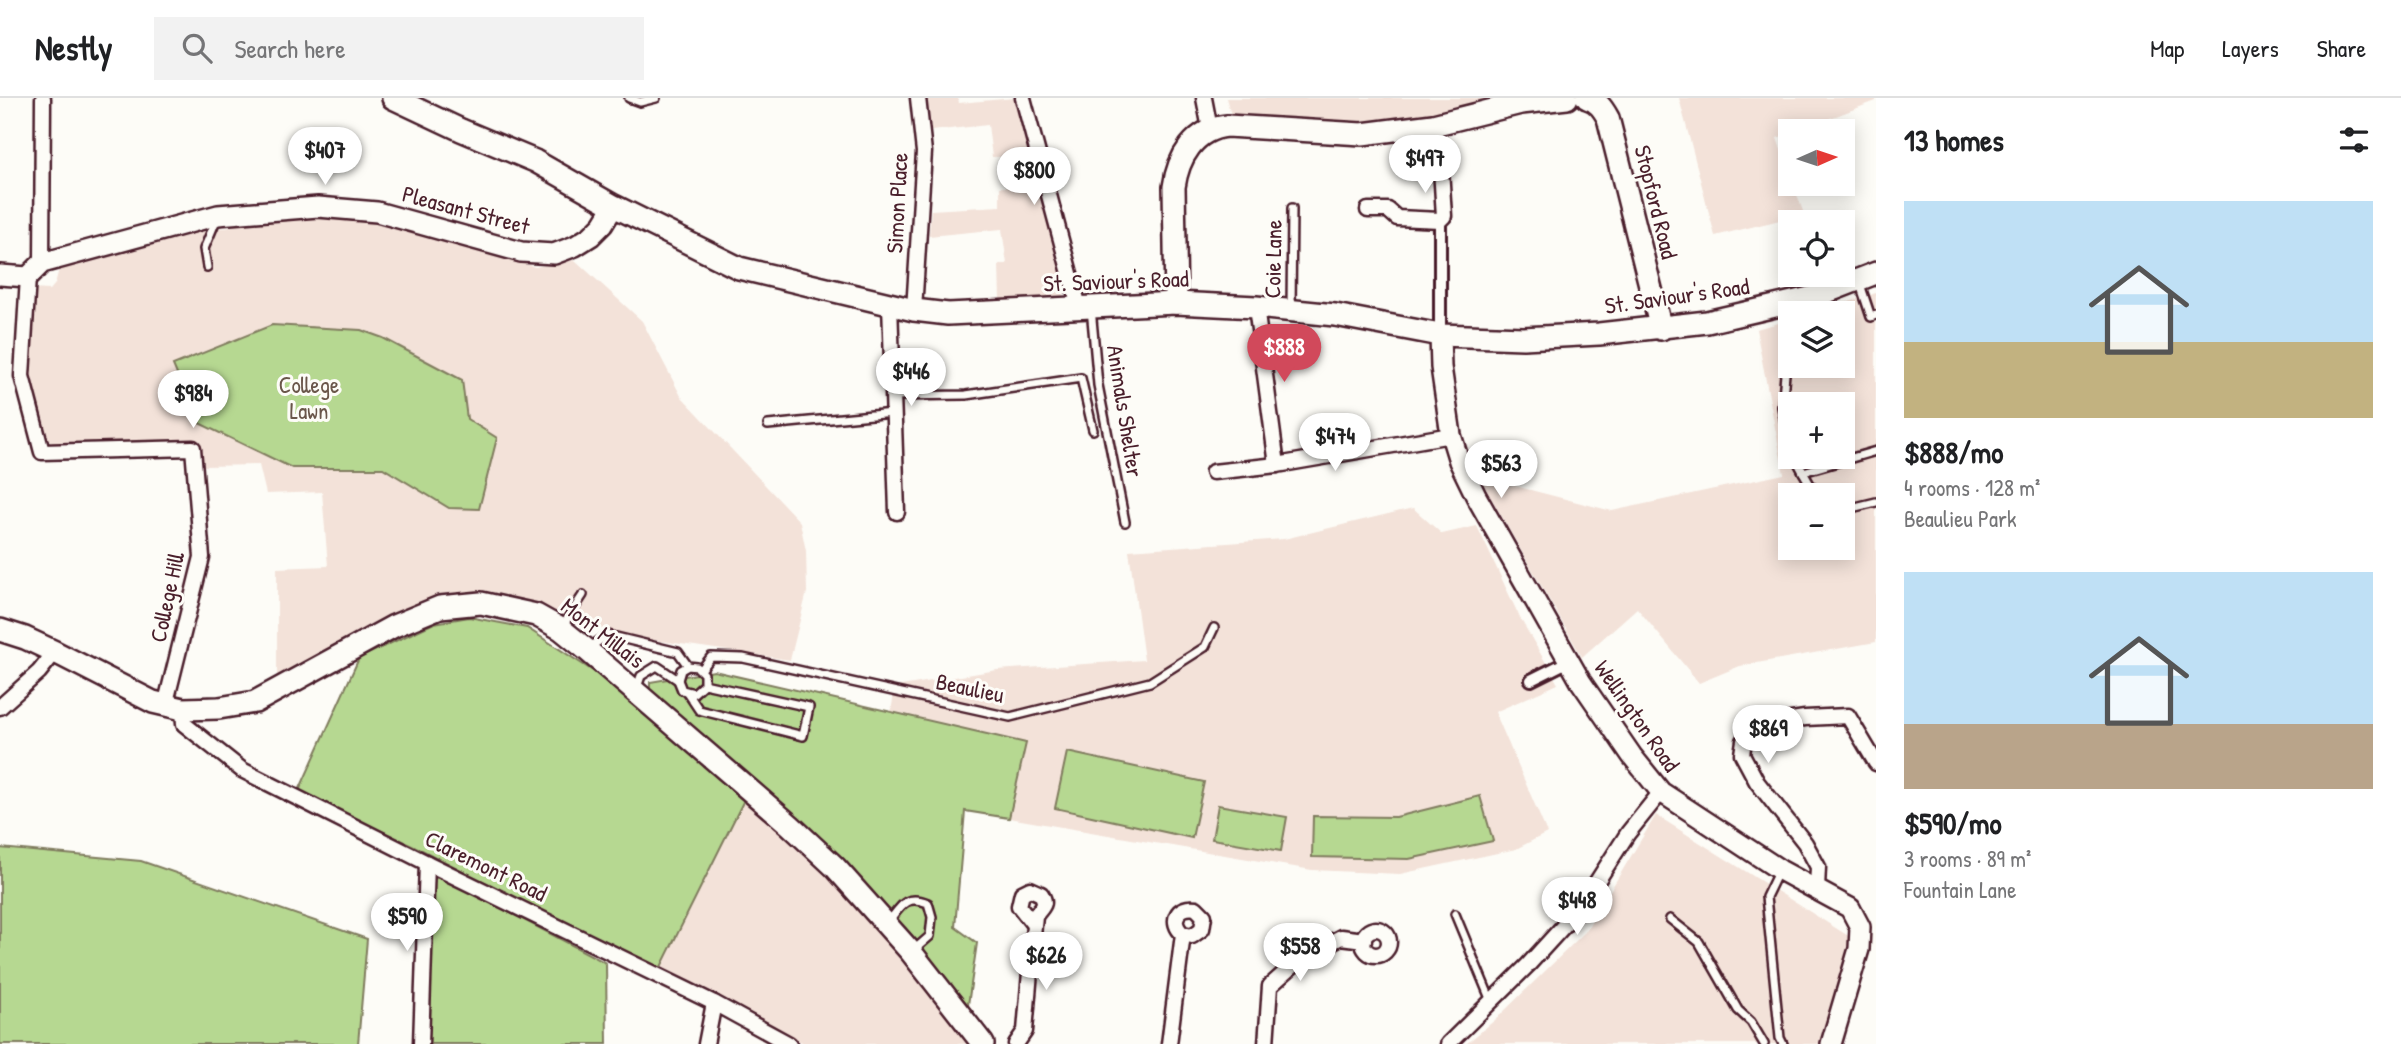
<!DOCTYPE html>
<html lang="en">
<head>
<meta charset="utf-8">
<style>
  body { margin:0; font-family:"Patrick Hand",sans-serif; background:#f2f2f2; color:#202124; height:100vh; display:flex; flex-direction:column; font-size:26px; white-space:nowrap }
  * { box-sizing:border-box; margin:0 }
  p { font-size:23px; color:#757577 }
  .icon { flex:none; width:38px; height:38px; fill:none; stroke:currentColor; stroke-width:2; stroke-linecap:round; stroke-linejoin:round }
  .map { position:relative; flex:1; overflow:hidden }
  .details { display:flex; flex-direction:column; background:#fff; width:525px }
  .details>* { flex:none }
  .needle { width:46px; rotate:87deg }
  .buttons { position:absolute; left:1778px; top:21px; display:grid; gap:14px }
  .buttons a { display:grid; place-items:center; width:77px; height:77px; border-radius:0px; background:#fff; box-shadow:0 4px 18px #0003; font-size:35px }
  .price { position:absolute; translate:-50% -60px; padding:0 16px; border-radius:24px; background:#fff; color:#222; font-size:23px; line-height:46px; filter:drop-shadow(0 2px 4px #0008) }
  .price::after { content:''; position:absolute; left:50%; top:42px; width:21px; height:16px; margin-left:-10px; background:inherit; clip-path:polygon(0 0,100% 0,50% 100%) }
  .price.selected { background:#d1495b; color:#fff }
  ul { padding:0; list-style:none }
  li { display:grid; align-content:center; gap:14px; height:371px; padding:0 28px }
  li span { display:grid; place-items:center; height:217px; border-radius:0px; color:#555 }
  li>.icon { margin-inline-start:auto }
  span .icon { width:126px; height:126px; fill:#fffc; stroke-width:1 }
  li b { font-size:30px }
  h2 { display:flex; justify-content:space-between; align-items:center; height:84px; padding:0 28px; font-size:30px }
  header { display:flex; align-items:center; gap:42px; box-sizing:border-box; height:98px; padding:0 35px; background:#fff; border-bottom:2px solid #e0e0e0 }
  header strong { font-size:33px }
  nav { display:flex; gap:38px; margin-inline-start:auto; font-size:24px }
  .search { width:490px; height:63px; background:#f2f2f2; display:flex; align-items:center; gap:18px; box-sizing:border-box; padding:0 24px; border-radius:0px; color:#757577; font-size:26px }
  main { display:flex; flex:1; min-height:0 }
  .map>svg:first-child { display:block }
  .built { fill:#f3e2d9; fill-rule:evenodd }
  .green { fill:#b6d891; stroke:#807c5e; stroke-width:2 }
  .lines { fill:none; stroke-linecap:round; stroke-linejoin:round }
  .service-casing { stroke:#4a1f2b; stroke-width:12 }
  .pedestrian-casing { stroke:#4a1f2b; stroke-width:16 }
  .minor-casing { stroke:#4a1f2b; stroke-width:19 }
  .secondary-casing { stroke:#4a1f2b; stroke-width:24 }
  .primary-casing { stroke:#4a1f2b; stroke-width:26 }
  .service { stroke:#fdfcf7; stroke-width:7 }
  .pedestrian { stroke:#fdfcf7; stroke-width:10 }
  .minor { stroke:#fdfcf7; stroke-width:14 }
  .secondary { stroke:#fdfcf7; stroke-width:19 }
  .primary { stroke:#fdfcf7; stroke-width:21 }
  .labels { text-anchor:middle; stroke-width:6; stroke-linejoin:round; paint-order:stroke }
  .street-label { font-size:23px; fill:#4a1f2b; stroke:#fdfcf7 }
  .park-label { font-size:23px; fill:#6a564a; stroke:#fdfcf7 }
</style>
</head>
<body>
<header>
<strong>Nestly</strong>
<div class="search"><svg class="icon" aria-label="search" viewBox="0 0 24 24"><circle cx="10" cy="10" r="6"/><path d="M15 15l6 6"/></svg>Search here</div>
<nav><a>Map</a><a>Layers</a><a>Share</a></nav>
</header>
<main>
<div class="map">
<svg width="1876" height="946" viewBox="0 0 1876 946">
  <rect width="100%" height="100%" fill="#fdfcf7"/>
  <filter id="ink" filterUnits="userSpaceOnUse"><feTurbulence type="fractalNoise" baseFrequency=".0143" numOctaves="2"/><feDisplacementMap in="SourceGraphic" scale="14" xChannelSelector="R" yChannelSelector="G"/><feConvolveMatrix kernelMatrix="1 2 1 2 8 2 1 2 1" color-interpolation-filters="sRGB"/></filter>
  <g filter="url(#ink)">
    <g class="built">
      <path d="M926,0H958L959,5L1015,0L1031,58L992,59L988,27L931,33Z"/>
      <path d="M1226,0H1497L1431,20L1353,28L1318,20H1232Z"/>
      <path d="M1679,0H1876V3L1777,40L1790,78V86H1793L1804,116L1715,138Z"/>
      <path d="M1000,89H1041L1063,182V203H1000L999,166H1007L1002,131L929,138L931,112L1000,108Z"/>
      <path d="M309,114L368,118L535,169L575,162L642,223L681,298L800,424L806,453L807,494L790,562L633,539L604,532L538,507L488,494L458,497L417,505L277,587V470L328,468L322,394L266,396L259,367L202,368L200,343L63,349L46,342L24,277L31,191L50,192L55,186L59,171L76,164L203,129L226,130L256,120Z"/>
      <path d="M1876,195V544L1740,568L1699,585L1637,510L1582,559L1481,382L1511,387L1612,413L1784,376L1756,231L1790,222V268H1843V215H1815ZM1790,306H1843V359H1790ZM1790,397H1843V450H1790Z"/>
      <path d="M1413,410L1442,436L1477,428L1520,520L1558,586L1495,614L1547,735L1516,751L1400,776L1312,772L1009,720L1026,645L891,614L895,589L997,572L1144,562L1129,452L1284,441Z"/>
      <path d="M745,700L823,769L867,816L973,946H805L659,873Z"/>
      <path d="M1656,717L1850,839L1822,946H1466L1495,922L1585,834Z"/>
    </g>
    <g class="green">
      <path d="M272,227L361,232L383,240L462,282L467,321L497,340L479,411L449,410L383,370H292L197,324L173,267Z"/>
      <path d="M469,519L527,530L596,575L745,700L659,873L412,747L298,695L359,560L434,525Z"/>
      <path d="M714,573L1026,645L1009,720L965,713L955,829L977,845L968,907L855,777L650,596V584Z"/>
      <path d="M1067,654L1204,684L1192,740L1055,710Z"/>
      <path d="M1480,698L1493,743L1409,761L1312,759L1313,718L1396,719Z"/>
      <path d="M1218,707L1287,719L1281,753L1212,741Z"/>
      <path d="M0,750L141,763L367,841L358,946H0Z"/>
      <path d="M440,778L606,865L607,946H426L431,782Z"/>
    </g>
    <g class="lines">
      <g class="service-casing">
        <g id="service">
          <path d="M629,0L640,4L656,0"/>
          <path d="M207,169L204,151L217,120"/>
          <path d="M1859,183L1871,219L1876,217"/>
          <path d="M1786,209L1790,222L1782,309L1790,351"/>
          <path d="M1091,210L1098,287L1125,424"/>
          <path d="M1291,211L1292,110"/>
          <path d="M893,298L966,297L1081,280L1093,332"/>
          <path d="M768,327L893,315"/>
          <path d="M1795,359L1803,374L1876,353"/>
          <path d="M1803,374L1816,397"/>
          <path d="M1843,412L1876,404"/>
          <path d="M562,529L583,497"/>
          <path d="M590,549L608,537L678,554L688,568L697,569L704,576V586L694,595L682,592L678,582L681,572L688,568"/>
          <path d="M701,572L711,559L743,560L1010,619L1150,584L1205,549L1214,530"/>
          <path d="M636,592L641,578L657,568L678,582"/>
          <path d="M687,594L699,612L803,638L809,609L704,586"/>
          <path d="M1779,772L1766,799L1780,940L1783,946"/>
          <path d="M1455,816L1491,903"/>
          <path d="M1670,821L1699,844L1738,912L1751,924L1764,946"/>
          <path d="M888,825C901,808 905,796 928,805L932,819L930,838L914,852"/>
        </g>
      </g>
      <g class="pedestrian-casing">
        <g id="pedestrian">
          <path d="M1440,237V122"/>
          <path d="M1531,582L1569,563"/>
        </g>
      </g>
      <g class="minor-casing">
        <g id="minor">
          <path d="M1023,0L1079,209"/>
          <path d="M1204,0L1210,31"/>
          <path d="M1368,112H1388L1397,120L1440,122L1444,118L1441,71L1433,27"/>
          <path d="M42,165L43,0"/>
          <path d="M28,179L22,278L42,354L193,350L202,459L165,608"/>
          <path d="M890,206L897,414"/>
          <path d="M1256,209L1277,367"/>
          <path d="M914,212L924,54L918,0"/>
          <path d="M1213,374L1277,367L1451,337"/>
          <path d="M0,609L39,574L55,554"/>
          <path d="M183,611L184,626L242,672L427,765L714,905L789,946"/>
          <path d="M1817,790L1818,769L1805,745L1757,684L1742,656L1744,643L1757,627L1805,620L1848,618L1876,665"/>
          <circle cx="1376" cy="844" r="13"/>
          <path d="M421,946L427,765"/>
          <path d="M706,946L714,905"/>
          <path d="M1016,946L1025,933L1034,827C1035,824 1034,820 1036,817C1041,809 1048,807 1041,796L1030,791L1022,795L1019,808L1034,827"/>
          <path d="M1169,946L1183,836C1169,824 1177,807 1196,810L1204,818L1202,831L1192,838L1183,836"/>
          <path d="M1266,946L1270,888L1300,861L1341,839L1364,842"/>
          <path d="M1448,946L1528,867L1580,810L1628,735L1661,694"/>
        </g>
      </g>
      <g class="secondary-casing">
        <g id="secondary">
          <path d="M0,177L28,179L42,165L218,117L318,109L377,114L521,154L554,156L575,148L591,138L603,126L614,108"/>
          <path d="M1440,237L1441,269L1451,337L1459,363L1476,398L1581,584L1632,658L1661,694L1780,772L1850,810L1860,829L1859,851L1831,946"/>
        </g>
      </g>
      <g class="primary-casing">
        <g id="primary">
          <path d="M393,0L461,32L535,63L614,108L739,170L914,212L948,216L1176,205L1256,209L1335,217L1440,237L1523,240L1599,236L1707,224L1814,199L1876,175"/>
          <path d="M1587,0C1598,3 1603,11 1608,20L1661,231"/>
          <path d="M1176,205L1174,89C1178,60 1194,31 1227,28L1362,36L1433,27L1521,5L1567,0"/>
          <path d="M0,532L25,540L55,554L153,604L183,611L219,610L255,604L394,528L440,509L481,505L536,517L561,531L587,552L790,727L835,769L911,854L983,946"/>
        </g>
      </g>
      <use href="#service" class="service"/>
      <use href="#pedestrian" class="pedestrian"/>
      <use href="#minor" class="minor"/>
      <use href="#secondary" class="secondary"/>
      <use href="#primary" class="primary"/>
    </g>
  </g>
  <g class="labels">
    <g class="street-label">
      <text transform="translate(1656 104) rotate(76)" y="8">Stopford Road</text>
      <text transform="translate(897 105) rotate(-87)" y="8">Simon Place</text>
      <text transform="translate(466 112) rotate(15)" y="8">Pleasant Street</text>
      <text transform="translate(1273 161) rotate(-89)" y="8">Coie Lane</text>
      <text transform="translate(1116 183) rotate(-2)" y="8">St. Saviour's Road</text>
      <text transform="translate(1677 198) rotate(-8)" y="8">St. Saviour's Road</text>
      <text transform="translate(1125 313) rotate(81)" y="8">Animals Shelter</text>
      <text transform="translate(167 499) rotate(-78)" y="8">College Hill</text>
      <text transform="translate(603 535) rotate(38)" y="8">Mont Millais</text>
      <text transform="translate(970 590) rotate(12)" y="8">Beaulieu</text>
      <text transform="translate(1637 618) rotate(55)" y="8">Wellington Road</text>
      <text transform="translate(486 768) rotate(26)" y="8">Claremont Road</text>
    </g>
    <g class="park-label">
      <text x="309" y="295">College<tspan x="309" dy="26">Lawn</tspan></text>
    </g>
  </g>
</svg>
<div class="buttons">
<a><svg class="needle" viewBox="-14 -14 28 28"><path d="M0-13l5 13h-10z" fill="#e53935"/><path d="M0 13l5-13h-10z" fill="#757577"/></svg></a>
<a><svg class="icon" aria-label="locate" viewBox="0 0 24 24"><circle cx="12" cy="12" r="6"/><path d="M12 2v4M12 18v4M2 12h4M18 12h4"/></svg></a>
<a><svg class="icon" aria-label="layers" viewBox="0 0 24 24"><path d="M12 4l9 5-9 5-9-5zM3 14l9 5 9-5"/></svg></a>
<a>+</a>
<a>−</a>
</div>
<b class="price" style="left:325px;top:89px">$407</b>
<b class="price" style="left:1425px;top:97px">$497</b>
<b class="price" style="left:1034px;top:109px">$800</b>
<b class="price selected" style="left:1284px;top:286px">$888</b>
<b class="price" style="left:911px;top:310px">$446</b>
<b class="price" style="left:193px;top:332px">$984</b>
<b class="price" style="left:1335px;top:375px">$474</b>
<b class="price" style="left:1501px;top:402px">$563</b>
<b class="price" style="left:1768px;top:667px">$869</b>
<b class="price" style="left:1577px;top:839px">$448</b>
<b class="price" style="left:407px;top:855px">$590</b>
<b class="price" style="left:1300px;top:885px">$558</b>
<b class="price" style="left:1046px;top:894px">$626</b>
</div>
<section class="details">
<h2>13 homes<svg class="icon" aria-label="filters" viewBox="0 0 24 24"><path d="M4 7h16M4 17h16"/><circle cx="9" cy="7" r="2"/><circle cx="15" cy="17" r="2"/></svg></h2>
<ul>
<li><span style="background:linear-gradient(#bfe0f5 65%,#c2b280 0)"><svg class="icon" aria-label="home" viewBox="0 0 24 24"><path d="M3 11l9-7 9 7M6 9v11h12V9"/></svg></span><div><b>$888/mo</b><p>4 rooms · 128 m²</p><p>Beaulieu Park</p></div></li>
<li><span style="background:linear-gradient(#bfe0f5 70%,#b9a48a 0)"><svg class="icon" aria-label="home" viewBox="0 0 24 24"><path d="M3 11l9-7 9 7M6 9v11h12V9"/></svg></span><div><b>$590/mo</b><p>3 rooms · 89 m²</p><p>Fountain Lane</p></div></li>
</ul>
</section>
</main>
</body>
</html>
